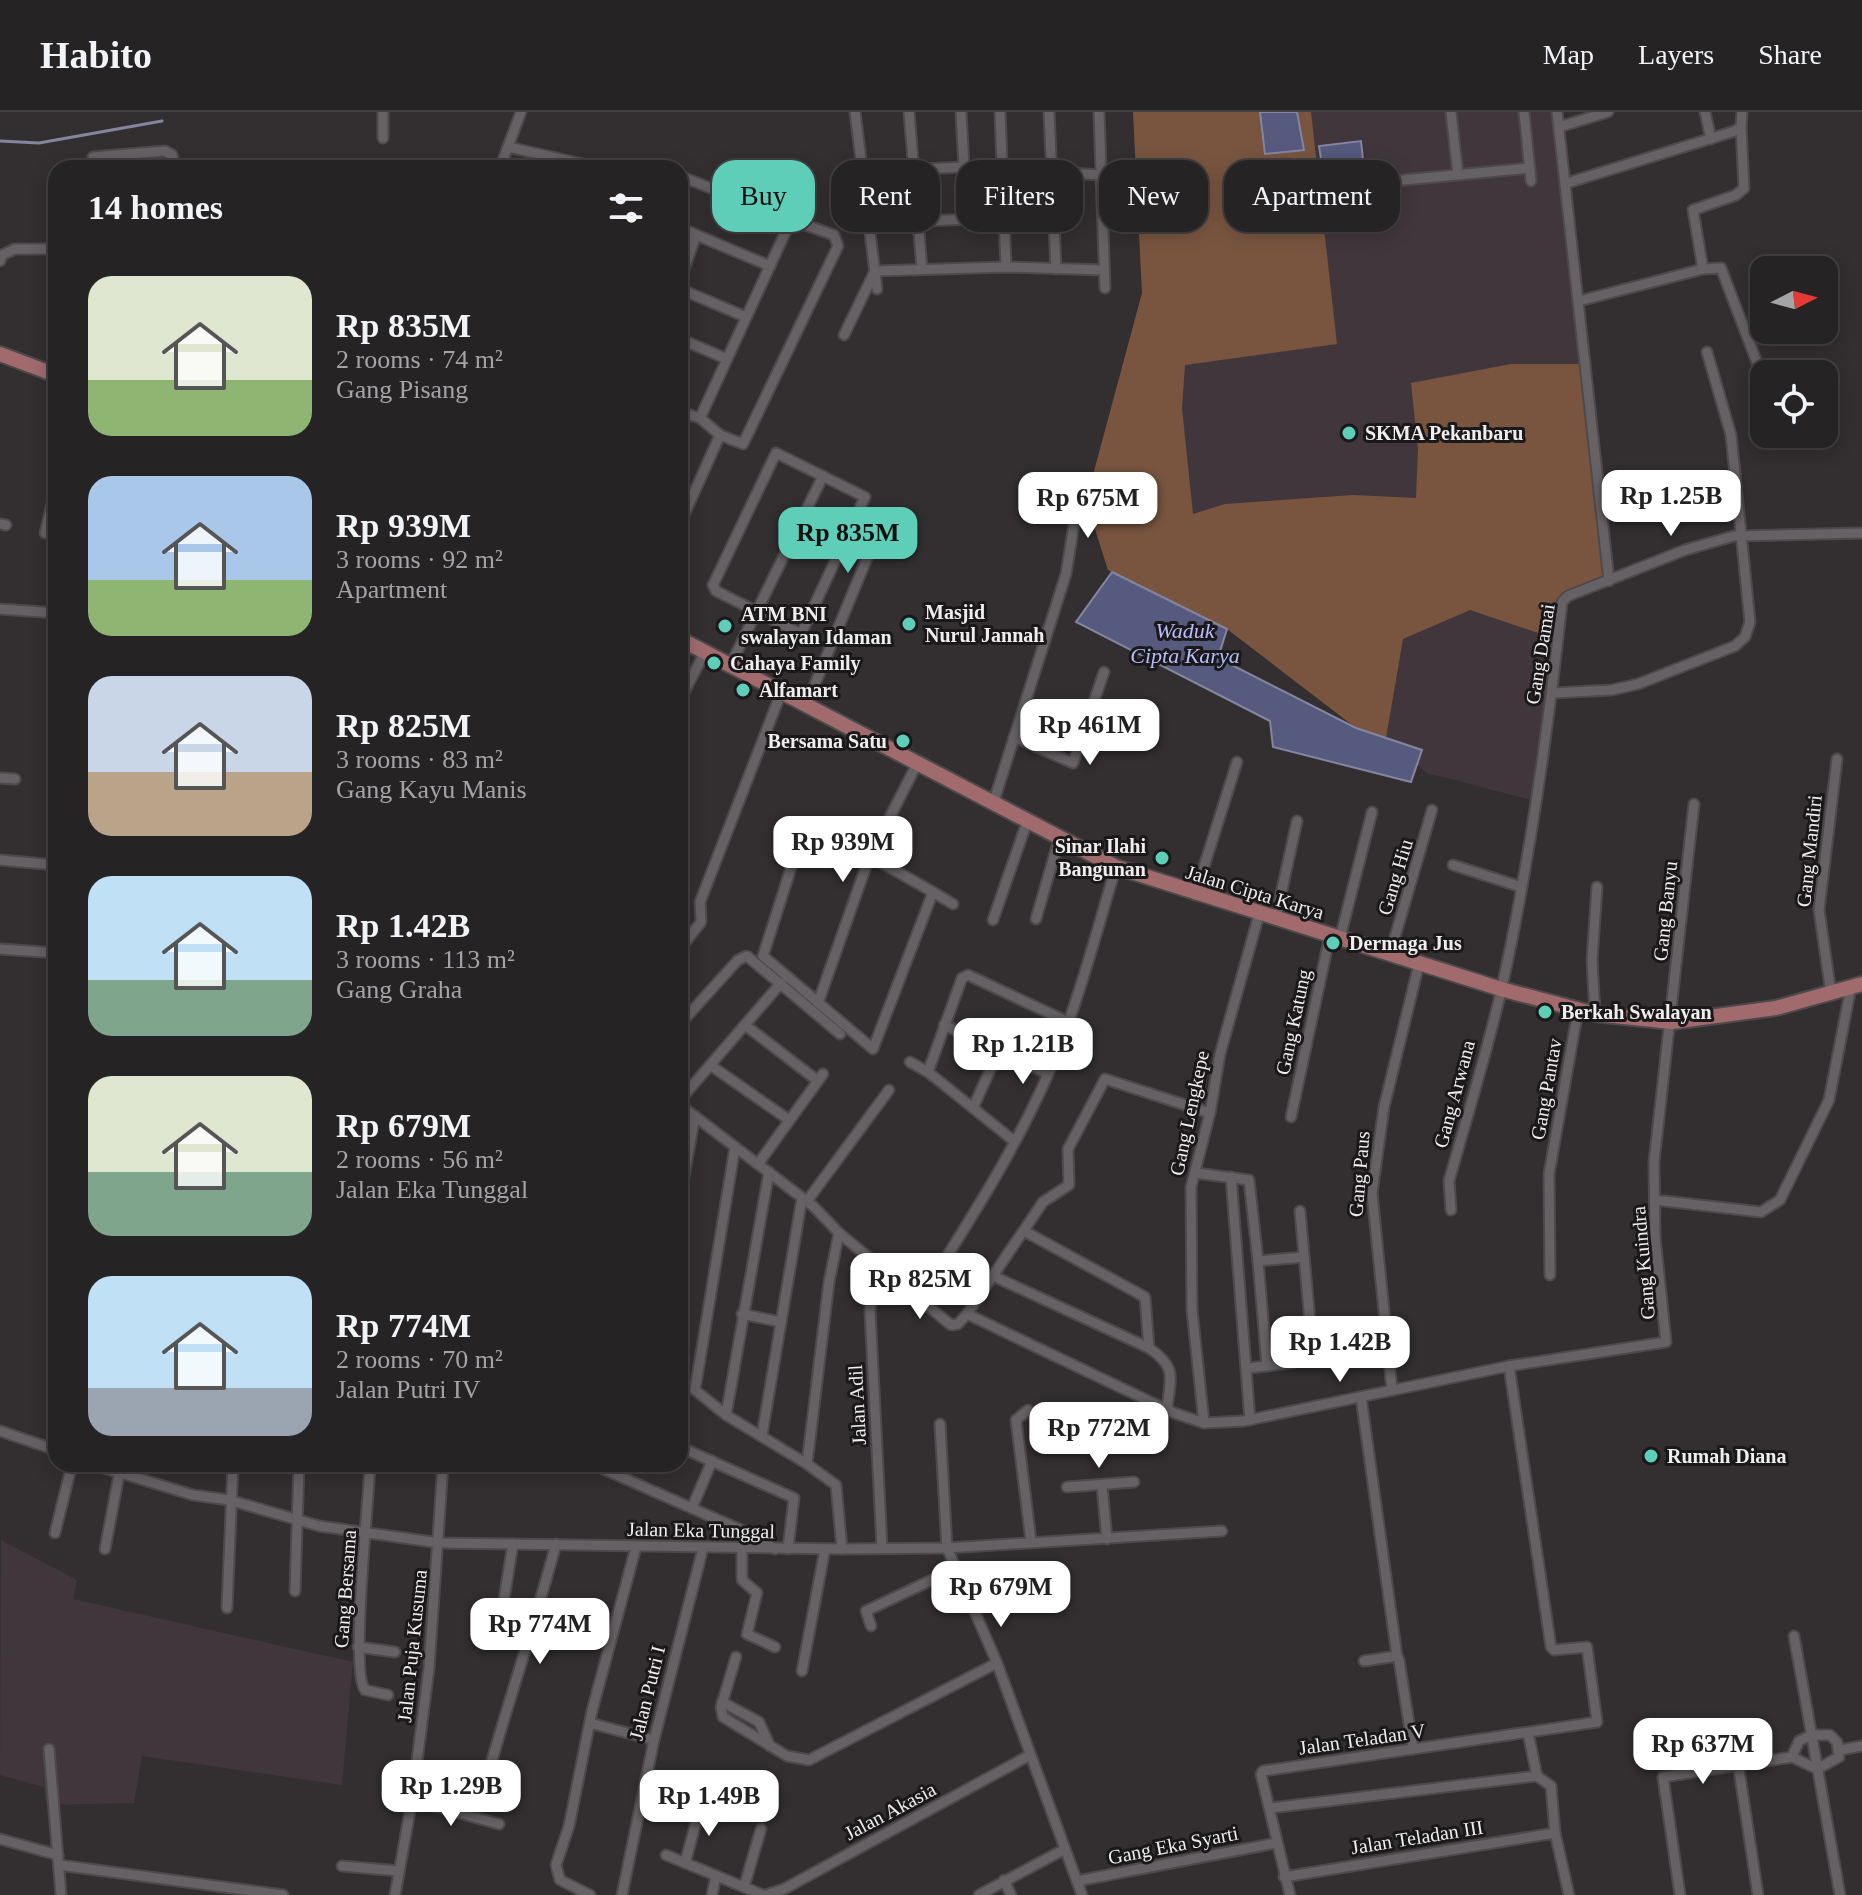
<!DOCTYPE html>
<html lang="en">
<head>
<meta charset="utf-8">
<style>
  body { margin:0; font-family:"Times New Roman",serif; background:#2e2b2d; color:#f1f3f6; height:100vh; display:flex; flex-direction:column; font-size:30px; white-space:nowrap }
  * { box-sizing:border-box; margin:0 }
  p { font-size:26px; color:#a4a4a7 }
  .icon { flex:none; width:44px; height:44px; fill:none; stroke:currentColor; stroke-width:2; stroke-linecap:round; stroke-linejoin:round }
  .map { position:relative; flex:1; overflow:hidden }
  .side { position:absolute; left:48px; top:48px; width:640px; height:1312px; display:flex; flex-direction:column; background:#262325; border-radius:24px; box-shadow:0 4px 20px #0003,0 0 0 2px #424042 }
  .side>* { flex:none }
  .guide { position:absolute; left:712px; top:48px; width:760px; height:72px; display:flex; gap:16px }
  .needle { width:52px; rotate:84deg }
  .buttons { position:absolute; left:1750px; top:144px; display:grid; gap:16px }
  .buttons a { display:grid; place-items:center; width:88px; height:88px; border-radius:16px; background:#262325; box-shadow:0 4px 20px #0003,0 0 0 2px #424042; font-size:40px }
  .price { position:absolute; translate:-50% -68px; padding:0 18px; border-radius:16px; background:#fff; color:#222; font-size:26px; line-height:52px; filter:drop-shadow(0 2px 4px #0008) }
  .price::after { content:''; position:absolute; left:50%; top:48px; width:24px; height:18px; margin-left:-12px; background:inherit; clip-path:polygon(0 0,100% 0,50% 100%) }
  .price.on { background:#5eceb8; color:#111 }
  ul { padding:0; list-style:none }
  li { display:flex; align-items:center; gap:24px; height:200px; padding:0 40px }
  li span { display:grid; place-items:center; flex:none; width:224px; height:160px; border-radius:24px; color:#555 }
  li>.icon { margin-inline-start:auto }
  span .icon { width:96px; height:96px; fill:#fffc; stroke-width:1 }
  li b { font-size:34px }
  h2 { display:flex; justify-content:space-between; align-items:center; height:96px; padding:0 40px; font-size:34px }
  .chip { padding:0 28px; border-radius:24px; background:#262325; box-shadow:0 4px 20px #0003,0 0 0 2px #424042; font-size:28px; line-height:72px }
  .chip.on { background:#5eceb8; color:#111 }
  header { display:flex; align-items:center; gap:48px; box-sizing:border-box; height:112px; padding:0 40px; background:#262325; border-bottom:2px solid #424042 }
  header strong { font-size:38px }
  nav { display:flex; gap:44px; margin-inline-start:auto; font-size:28px }
  .map>svg:first-child { display:block }
  .built { fill:#41363c }
  .forest { fill:#795540 }
  .water { fill:#555a7e; stroke:#8486a0; stroke-width:2 }
  .lines { fill:none; stroke-linecap:round; stroke-linejoin:round }
  .stream { stroke:#8486a0; stroke-width:3 }
  .street-casing { stroke:#4e4a4c; stroke-width:13 }
  .primary-casing { stroke:#4e4a4c; stroke-width:18 }
  .street { stroke:#666164; stroke-width:9 }
  .primary { stroke:#a16b6e; stroke-width:14 }
  .poi-dot { fill:#5eceb8; stroke:#1a1819; stroke-width:3 }
  .labels { text-anchor:middle; stroke-width:6; stroke-linejoin:round; paint-order:stroke }
  .poi-label { font-size:20px; font-weight:bold; fill:#f0edee; stroke:#1a1819; text-anchor:start }
  .street-label { font-size:20px; fill:#f0edee; stroke:#1a1819 }
  .water-label { font-size:22px; font-style:italic; fill:#b5bdfb; stroke:#1a1819 }
</style>
</head>
<body>
<header>
<strong>Habito</strong>
<nav><a>Map</a><a>Layers</a><a>Share</a></nav>
</header>
<div class="map">
<svg width="1862" height="1783" viewBox="0 0 1862 1783">
  <rect width="100%" height="100%" fill="#332f31"/>
  <g class="built">
    <path d="M1133,0H1557L1602,396L1563,481L1532,688L1427,661L1386,626L1356,616L1227,517L1108,458L1086,389L1142,181Z"/>
    <path d="M1,1428L77,1468L73,1487L353,1550L342,1673L142,1644L134,1691L46,1693L44,1675L0,1663Z"/>
  </g>
  <path class="forest" d="M1133,0H1311L1337,232L1185,253L1182,296L1193,402L1225,392L1353,383L1416,386L1418,337L1411,271L1511,252H1586L1609,469L1562,489L1538,521L1470,498L1403,527L1386,626L1356,616L1227,517L1108,458L1086,389L1142,181Z"/>
  <g class="water">
    <path d="M1260,0H1297L1304,38L1265,42Z"/>
    <path d="M1361,29L1365,66L1325,72L1319,34Z"/>
    <path d="M1112,460L1227,517L1218,546L1356,616L1422,638L1411,670L1273,635L1270,609L1076,510Z"/>
  </g>
  <g class="lines">
    <path class="stream" d="M0,29L39,31L162,9"/>
    <g class="street-casing">
      <g id="street">
        <path d="M855,0L877,177"/>
        <path d="M909,0L922,157"/>
        <path d="M961,0L964,55"/>
        <path d="M1000,0L1006,155"/>
        <path d="M1049,0L1056,157"/>
        <path d="M1099,0L1105,176"/>
        <path d="M1451,0L1458,63"/>
        <path d="M1524,0L1531,69"/>
        <path d="M1557,0L1609,469"/>
        <path d="M1705,0L1711,27"/>
        <path d="M1559,15L1608,0"/>
        <path d="M383,26V0"/>
        <path d="M508,35L600,56"/>
        <path d="M93,45L165,39L172,43L175,56"/>
        <path d="M500,56L521,0"/>
        <path d="M860,60L964,55L1102,63"/>
        <path d="M680,64L791,108L700,306"/>
        <path d="M1567,71L1735,19L1741,15L1742,0"/>
        <path d="M1319,76L1530,56"/>
        <path d="M919,109L1004,106"/>
        <path d="M680,116L770,154"/>
        <path d="M0,149L2,143L15,137H56"/>
        <path d="M1703,157L1693,98L1736,83L1744,76L1741,15"/>
        <path d="M680,169L696,123"/>
        <path d="M680,177L746,205"/>
        <path d="M1579,189L1703,157L1721,156L1764,269"/>
        <path d="M844,223L875,159L1006,155L1104,158"/>
        <path d="M680,227L727,247"/>
        <path d="M680,300L700,306L720,323L680,412"/>
        <path d="M720,323L743,332L838,134L834,123L791,108"/>
        <path d="M776,341L865,385L801,522L716,479L713,473Z"/>
        <path d="M0,412L6,413"/>
        <path d="M45,421L56,376"/>
        <path d="M0,497L56,501"/>
        <path d="M730,554L823,364"/>
        <path d="M1552,581L1612,578L1638,572L1735,534L1745,525L1750,510L1731,323L1707,240"/>
        <path d="M680,588L705,540"/>
        <path d="M806,594L879,417"/>
        <path d="M1014,625L1073,651L1104,560"/>
        <path d="M0,666L15,667"/>
        <path d="M993,692L1066,462L1078,388"/>
        <path d="M0,748L56,753"/>
        <path d="M1453,753L1521,775"/>
        <path d="M933,780L873,937L763,844L805,712L812,711C858,739 907,764 953,792"/>
        <path d="M1195,783L1237,650"/>
        <path d="M1276,805L1297,709"/>
        <path d="M1036,807L1059,727"/>
        <path d="M993,808L1027,710"/>
        <path d="M1340,826L1372,700"/>
        <path d="M0,837L56,841"/>
        <path d="M680,837L701,810L700,790L781,581"/>
        <path d="M1390,842L1432,698"/>
        <path d="M1831,881L1819,798L1837,647"/>
        <path d="M818,891L869,746L917,652"/>
        <path d="M1595,902L1592,848L1597,775"/>
        <path d="M680,912L738,848L747,844L840,922"/>
        <path d="M745,913L818,969"/>
        <path d="M944,913L1048,962"/>
        <path d="M910,950L928,960L1014,1029"/>
        <path d="M710,953L789,1008"/>
        <path d="M928,960L962,866L968,863L1068,910"/>
        <path d="M680,988L781,871"/>
        <path d="M680,993L813,1094L839,1121L951,1213L958,1212L967,1202L1043,1090L1069,1073L1068,1037L1105,967L1210,1001"/>
        <path d="M973,996L999,938"/>
        <path d="M1291,1005L1330,823"/>
        <path d="M735,1035L695,1278L726,1303L807,1352L836,1373L842,1437"/>
        <path d="M758,1052L823,962"/>
        <path d="M1196,1061L1249,1068L1258,1149L1304,1145"/>
        <path d="M1231,1065L1250,1308"/>
        <path d="M680,1086L695,1004"/>
        <path d="M1655,1088L1761,1100L1780,1088L1829,988L1851,875"/>
        <path d="M807,1089L889,978"/>
        <path d="M1451,1098L1449,1069C1467,1005 1487,940 1502,875C1530,748 1548,619 1562,490L1568,484L1685,438L1734,424L1862,421"/>
        <path d="M1024,1119L1145,1185L1149,1236C1178,1256 1170,1265 1167,1298"/>
        <path d="M1258,1149L1267,1254"/>
        <path d="M875,1150L870,1199L882,1435"/>
        <path d="M1550,1163L1549,1062L1578,898"/>
        <path d="M993,1164L1149,1236"/>
        <path d="M920,1187C972,1105 1026,1022 1061,931C1083,874 1098,814 1116,755"/>
        <path d="M742,1202L781,1210"/>
        <path d="M967,1202L1174,1301L1204,1311L1244,1309L1509,1254L1666,1230L1655,1125L1654,1050L1694,692"/>
        <path d="M1249,1256L1292,1251L1313,1243L1300,1099"/>
        <path d="M1392,1278L1372,1081L1384,995L1419,852"/>
        <path d="M1361,1285L1397,1544"/>
        <path d="M1028,1298L1016,1308L1031,1429"/>
        <path d="M726,1303L769,1060"/>
        <path d="M1204,1311L1192,1198L1191,1075L1210,1001L1220,942L1260,799"/>
        <path d="M940,1312L947,1436L997,1551L1082,1783"/>
        <path d="M0,1319L56,1338"/>
        <path d="M762,1323L802,1086"/>
        <path d="M680,1335L794,1386L788,1437"/>
        <path d="M91,1352L193,1383L229,1388L319,1414L440,1431L842,1437L947,1436L1222,1419"/>
        <path d="M370,1352C369,1387 350,1560 365,1578L388,1583"/>
        <path d="M592,1352L757,1425L775,1437"/>
        <path d="M807,1352L829,1170L839,1121"/>
        <path d="M1102,1374L1107,1427"/>
        <path d="M1067,1375L1134,1370"/>
        <path d="M692,1396L712,1349"/>
        <path d="M55,1421L72,1352"/>
        <path d="M742,1436V1468L757,1481L747,1522L775,1535"/>
        <path d="M105,1437L119,1363"/>
        <path d="M295,1479L299,1352"/>
        <path d="M227,1496L233,1352"/>
        <path d="M871,1514L866,1499L957,1456"/>
        <path d="M499,1518L513,1432"/>
        <path d="M1794,1524L1840,1783"/>
        <path d="M358,1535L395,1540"/>
        <path d="M736,1545L721,1595L723,1605L787,1644L809,1648L997,1551"/>
        <path d="M1364,1549L1397,1544L1399,1548L1413,1637"/>
        <path d="M802,1559L825,1437"/>
        <path d="M722,1590L759,1610L770,1634"/>
        <path d="M590,1611L654,1628"/>
        <path d="M1528,1621L1537,1664L1551,1674L1555,1721L1569,1783"/>
        <path d="M1812,1623H1830L1837,1630L1839,1645L1817,1657L1792,1645L1799,1629Z"/>
        <path d="M49,1637L61,1783"/>
        <path d="M1840,1638L1862,1634"/>
        <path d="M1738,1651L1758,1783"/>
        <path d="M487,1666C509,1587 535,1511 556,1432"/>
        <path d="M412,1688L499,1712"/>
        <path d="M1270,1696L1537,1664"/>
        <path d="M0,1727L58,1743"/>
        <path d="M666,1743L763,1783"/>
        <path d="M685,1751L701,1692"/>
        <path d="M59,1753L283,1783"/>
        <path d="M342,1754L399,1759"/>
        <path d="M1284,1765L1555,1721"/>
        <path d="M1004,1768L1011,1783"/>
        <path d="M1077,1769L1276,1731"/>
        <path d="M744,1775L761,1717"/>
        <path d="M395,1783L412,1688L429,1556L443,1352"/>
        <path d="M590,1783L560,1768L556,1753L569,1714L592,1599L636,1435"/>
        <path d="M622,1783L654,1628L703,1436"/>
        <path d="M712,1783L716,1764"/>
        <path d="M766,1783L784,1777L1030,1643"/>
        <path d="M979,1783L1065,1737"/>
        <path d="M1290,1783L1261,1662L1263,1659L1597,1610L1587,1535L1554,1538L1551,1535L1509,1254"/>
        <path d="M1680,1783L1663,1665L1792,1645"/>
      </g>
    </g>
    <g class="primary-casing">
      <g id="primary">
        <path d="M0,242L56,263"/>
        <path d="M680,527L1116,755L1501,877L1595,902L1672,910L1776,896L1862,872"/>
      </g>
    </g>
    <use href="#street" class="street"/>
    <use href="#primary" class="primary"/>
  </g>
  <g class="poi-dot">
    <circle cx="1349" cy="321" r="8"/>
    <circle cx="909" cy="512" r="8"/>
    <circle cx="725" cy="514" r="8"/>
    <circle cx="714" cy="551" r="8"/>
    <circle cx="743" cy="578" r="8"/>
    <circle cx="903" cy="629" r="8"/>
    <circle cx="1162" cy="746" r="8"/>
    <circle cx="1333" cy="831" r="8"/>
    <circle cx="1545" cy="900" r="8"/>
    <circle cx="1651" cy="1344" r="8"/>
  </g>
  <g class="labels">
    <g class="poi-label">
      <text x="1365" y="328">SKMA Pekanbaru</text>
      <text x="925" y="507">Masjid<tspan x="925" dy="23">Nurul Jannah</tspan></text>
      <text x="741" y="509">ATM BNI<tspan x="741" dy="23">swalayan Idaman</tspan></text>
      <text x="730" y="558">Cahaya Family</text>
      <text x="759" y="585">Alfamart</text>
      <text x="887" y="636" text-anchor="end">Bersama Satu</text>
      <text x="1146" y="741" text-anchor="end">Sinar Ilahi<tspan x="1146" dy="23">Bangunan</tspan></text>
      <text x="1349" y="838">Dermaga Jus</text>
      <text x="1561" y="907">Berkah Swalayan</text>
      <text x="1667" y="1351">Rumah Diana</text>
    </g>
    <g class="street-label">
      <text transform="translate(1540 542) rotate(-81)" y="7">Gang Damai</text>
      <text transform="translate(1809 739) rotate(-84)" y="7">Gang Mandiri</text>
      <text transform="translate(1395 765) rotate(-73)" y="7">Gang Hiu</text>
      <text transform="translate(1255 780) rotate(17)" y="7">Jalan Cipta Karya</text>
      <text transform="translate(1665 799) rotate(-84)" y="7">Gang Banyu</text>
      <text transform="translate(1293 910) rotate(-78)" y="7">Gang Katung</text>
      <text transform="translate(1546 977) rotate(-80)" y="7">Gang Pantav</text>
      <text transform="translate(1454 982) rotate(-75)" y="7">Gang Arwana</text>
      <text transform="translate(1189 1001) rotate(-78)" y="7">Gang Lengkepe</text>
      <text transform="translate(1359 1062) rotate(-85)" y="7">Gang Paus</text>
      <text transform="translate(1643 1151) rotate(-95)" y="7">Gang Kuindra</text>
      <text transform="translate(857 1293) rotate(-93)" y="7">Jalan Adil</text>
      <text transform="translate(701 1418) rotate(1)" y="7">Jalan Eka Tunggal</text>
      <text transform="translate(345 1477) rotate(-86)" y="7">Gang Bersama</text>
      <text transform="translate(412 1534) rotate(-84)" y="7">Jalan Puja Kusuma</text>
      <text transform="translate(647 1581) rotate(-76)" y="7">Jalan Putri I</text>
      <text transform="translate(1362 1627) rotate(-8)" y="7">Jalan Teladan V</text>
      <text transform="translate(890 1699) rotate(-28)" y="7">Jalan Akasia</text>
      <text transform="translate(1417 1725) rotate(-9)" y="7">Jalan Teladan III</text>
      <text transform="translate(1173 1733) rotate(-11)" y="7">Gang Eka Syarti</text>
    </g>
    <g class="water-label">
      <text x="1185" y="526">Waduk<tspan x="1185" dy="25">Cipta Karya</tspan></text>
    </g>
  </g>
</svg>
<div class="buttons">
<a><svg class="needle" viewBox="-14 -14 28 28"><path d="M0-13l5 13h-10z" fill="#e53935"/><path d="M0 13l5-13h-10z" fill="#a4a4a7"/></svg></a>
<a><svg class="icon" aria-label="locate" viewBox="0 0 24 24"><circle cx="12" cy="12" r="6"/><path d="M12 2v4M12 18v4M2 12h4M18 12h4"/></svg></a>
</div>
<b class="price" style="left:1671px;top:426px">Rp 1.25B</b>
<b class="price" style="left:1088px;top:428px">Rp 675M</b>
<b class="price on" style="left:848px;top:463px">Rp 835M</b>
<b class="price" style="left:1090px;top:655px">Rp 461M</b>
<b class="price" style="left:843px;top:772px">Rp 939M</b>
<b class="price" style="left:1023px;top:974px">Rp 1.21B</b>
<b class="price" style="left:920px;top:1209px">Rp 825M</b>
<b class="price" style="left:1340px;top:1272px">Rp 1.42B</b>
<b class="price" style="left:1099px;top:1358px">Rp 772M</b>
<b class="price" style="left:1001px;top:1517px">Rp 679M</b>
<b class="price" style="left:540px;top:1554px">Rp 774M</b>
<b class="price" style="left:1703px;top:1674px">Rp 637M</b>
<b class="price" style="left:451px;top:1716px">Rp 1.29B</b>
<b class="price" style="left:709px;top:1726px">Rp 1.49B</b>
<div class="guide">
<a class="chip on">Buy</a>
<a class="chip">Rent</a>
<a class="chip">Filters</a>
<a class="chip">New</a>
<a class="chip">Apartment</a>
</div>
<section class="side">
<h2>14 homes<svg class="icon" aria-label="filters" viewBox="0 0 24 24"><path d="M4 7h16M4 17h16"/><circle cx="9" cy="7" r="2"/><circle cx="15" cy="17" r="2"/></svg></h2>
<ul>
<li><span style="background:linear-gradient(#dfe7d0 65%,#8fb573 0)"><svg class="icon" aria-label="home" viewBox="0 0 24 24"><path d="M3 11l9-7 9 7M6 9v11h12V9"/></svg></span><div><b>Rp 835M</b><p>2 rooms · 74 m²</p><p>Gang Pisang</p></div></li>
<li><span style="background:linear-gradient(#a9c7e8 65%,#8fb573 0)"><svg class="icon" aria-label="home" viewBox="0 0 24 24"><path d="M3 11l9-7 9 7M6 9v11h12V9"/></svg></span><div><b>Rp 939M</b><p>3 rooms · 92 m²</p><p>Apartment</p></div></li>
<li><span style="background:linear-gradient(#c9d6e8 60%,#b9a48a 0)"><svg class="icon" aria-label="home" viewBox="0 0 24 24"><path d="M3 11l9-7 9 7M6 9v11h12V9"/></svg></span><div><b>Rp 825M</b><p>3 rooms · 83 m²</p><p>Gang Kayu Manis</p></div></li>
<li><span style="background:linear-gradient(#bfe0f5 65%,#7fa58c 0)"><svg class="icon" aria-label="home" viewBox="0 0 24 24"><path d="M3 11l9-7 9 7M6 9v11h12V9"/></svg></span><div><b>Rp 1.42B</b><p>3 rooms · 113 m²</p><p>Gang Graha</p></div></li>
<li><span style="background:linear-gradient(#dfe7d0 60%,#7fa58c 0)"><svg class="icon" aria-label="home" viewBox="0 0 24 24"><path d="M3 11l9-7 9 7M6 9v11h12V9"/></svg></span><div><b>Rp 679M</b><p>2 rooms · 56 m²</p><p>Jalan Eka Tunggal</p></div></li>
<li><span style="background:linear-gradient(#bfe0f5 70%,#9aa5b1 0)"><svg class="icon" aria-label="home" viewBox="0 0 24 24"><path d="M3 11l9-7 9 7M6 9v11h12V9"/></svg></span><div><b>Rp 774M</b><p>2 rooms · 70 m²</p><p>Jalan Putri IV</p></div></li>
</ul>
</section>
</div>
</body>
</html>
